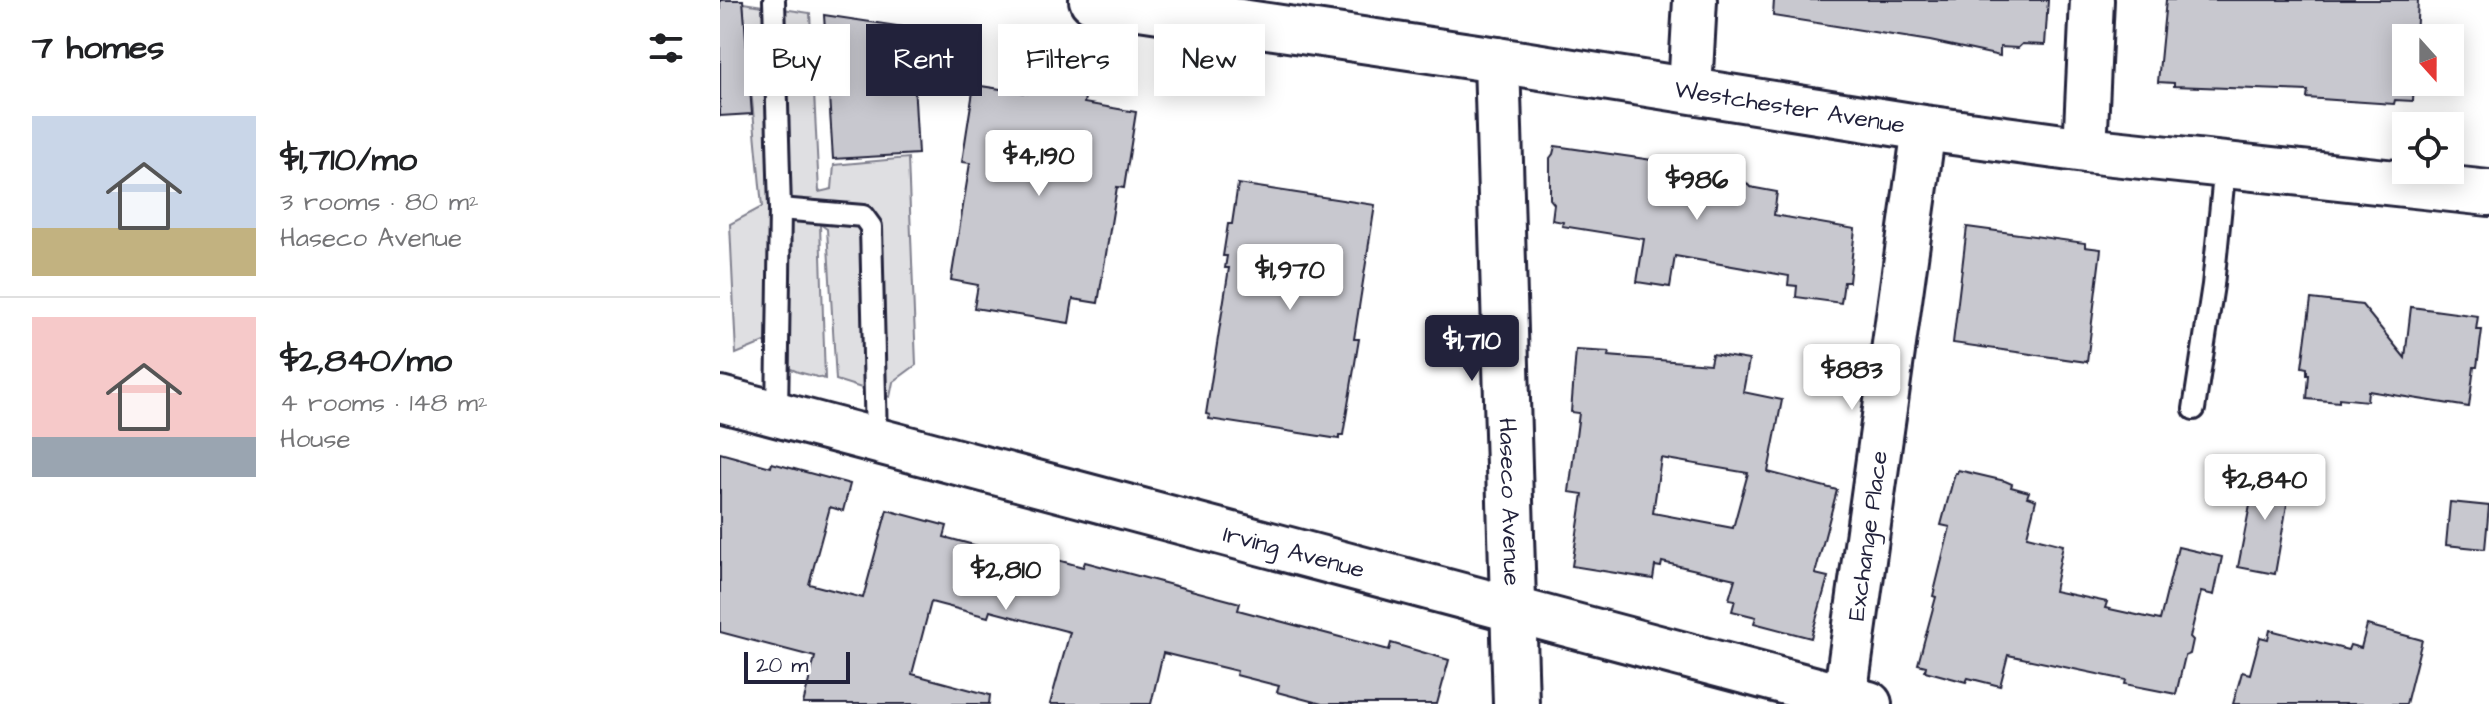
<!DOCTYPE html>
<html lang="en">
<head>
<meta charset="utf-8">
<style>
  body { margin:0; font-family:"Architects Daughter",sans-serif; background:#f2f2f2; color:#202124; height:100vh; display:flex; flex-direction:column; font-size:30px; white-space:nowrap }
  * { box-sizing:border-box; margin:0 }
  p { font-size:26px; color:#757577 }
  .icon { flex:none; width:44px; height:44px; fill:none; stroke:currentColor; stroke-width:2; stroke-linecap:round; stroke-linejoin:round }
  .map { position:relative; flex:1; overflow:hidden }
  .details { display:flex; flex-direction:column; background:#fff; width:720px }
  .details>* { flex:none }
  .guide { position:absolute; left:24px; top:24px; width:760px; height:72px; display:flex; gap:16px }
  .needle { width:52px; rotate:159deg }
  .controls { position:absolute; left:1672px; top:24px; display:grid; gap:16px }
  .controls a { display:grid; place-items:center; width:72px; height:72px; border-radius:0px; background:#fff; box-shadow:0 4px 20px #0003; font-size:40px }
  .scale { position:absolute; left:24px; bottom:20px; width:106px; box-sizing:border-box; padding-left:8px; border:4px solid #22223b; border-top:0; font-size:22px; line-height:28px; white-space:nowrap; color:#22223b; -webkit-text-stroke:6px #fff; paint-order:stroke }
  .price { position:absolute; translate:-50% -68px; padding:0 18px; border-radius:8px; background:#fff; color:#222; font-size:26px; line-height:52px; filter:drop-shadow(0 2px 4px #0008) }
  .price::after { content:''; position:absolute; left:50%; top:48px; width:24px; height:18px; margin-left:-12px; background:inherit; clip-path:polygon(0 0,100% 0,50% 100%) }
  .price.on { background:#22223b; color:#fff }
  ul { padding:0; list-style:none }
  li { display:flex; align-items:center; gap:24px; height:200px; padding:0 32px }
  li+li { border-top:2px solid #e0e0e0 }
  li span { display:grid; place-items:center; flex:none; width:224px; height:160px; border-radius:0px; color:#555 }
  li>.icon { margin-inline-start:auto }
  span .icon { width:96px; height:96px; fill:#fffc; stroke-width:1 }
  li b { font-size:34px }
  h2 { display:flex; justify-content:space-between; align-items:center; height:96px; padding:0 32px; font-size:34px }
  .chip { padding:0 28px; border-radius:0px; background:#fff; box-shadow:0 4px 20px #0003; font-size:28px; line-height:72px }
  .chip.on { background:#22223b; color:#fff }
  main { display:flex; flex:1; min-height:0 }
  .map>svg:first-child { display:block }
  .green { fill:#dfdfe2; stroke:#80808e; stroke-width:2 }
  .building { fill:#c8c8cf; stroke:#22223b; stroke-width:2; fill-rule:evenodd }
  .lines { fill:none; stroke-linecap:round; stroke-linejoin:round }
  .lane-casing { stroke:#22223b; stroke-width:26 }
  .street-casing { stroke:#22223b; stroke-width:48 }
  .secondary-casing { stroke:#22223b; stroke-width:50 }
  .lane { stroke:#fff; stroke-width:20 }
  .street { stroke:#fff; stroke-width:42 }
  .secondary { stroke:#fff; stroke-width:44 }
  .labels { text-anchor:middle; stroke-width:7; stroke-linejoin:round; paint-order:stroke }
  .street-label { font-size:24px; fill:#22223b; stroke:#fff }
</style>
</head>
<body>
<main>
<section class="details">
<h2>7 homes<svg class="icon" aria-label="filters" viewBox="0 0 24 24"><path d="M4 7h16M4 17h16"/><circle cx="9" cy="7" r="2"/><circle cx="15" cy="17" r="2"/></svg></h2>
<ul>
<li><span style="background:linear-gradient(#c9d6e8 70%,#c2b280 0)"><svg class="icon" aria-label="home" viewBox="0 0 24 24"><path d="M3 11l9-7 9 7M6 9v11h12V9"/></svg></span><div><b>$1,710/mo</b><p>3 rooms · 80 m²</p><p>Haseco Avenue</p></div></li>
<li><span style="background:linear-gradient(#f6c9c9 75%,#9aa5b1 0)"><svg class="icon" aria-label="home" viewBox="0 0 24 24"><path d="M3 11l9-7 9 7M6 9v11h12V9"/></svg></span><div><b>$2,840/mo</b><p>4 rooms · 148 m²</p><p>House</p></div></li>
</ul>
</section>
<div class="map">
<svg width="1769" height="704" viewBox="0 0 1769 704">
  <rect width="100%" height="100%" fill="#fff"/>
  <filter id="ink" filterUnits="userSpaceOnUse"><feTurbulence type="fractalNoise" baseFrequency=".0125" numOctaves="2"/><feDisplacementMap in="SourceGraphic" scale="16" xChannelSelector="R" yChannelSelector="G"/><feConvolveMatrix kernelMatrix="1 2 1 2 8 2 1 2 1" color-interpolation-filters="sRGB"/></filter>
  <g filter="url(#ink)">
    <path class="green" d="M23,3L90,13L99,192L112,189L114,165L188,158L196,365L173,382L170,397L116,380L107,229L100,224L105,379L78,372L50,360L52,339L16,354L10,224L42,207Z"/>
    <g class="building">
      <path d="M0,0H23L32,114L0,116Z"/>
      <path d="M1054,0H1328L1325,45L1302,44L1298,48L1280,47V56L1210,41L1053,16Z"/>
      <path d="M1446,0H1698L1696,38H1686V82H1694L1693,101L1675,100L1674,104L1629,101L1587,98L1588,91L1454,86V83L1438,82Z"/>
      <path d="M104,15L191,28L198,154L113,159Z"/>
      <path d="M308,83L366,92L364,103L416,112L404,188L397,187L378,303L353,299L349,323L254,308L258,285L231,280L250,163L242,162L254,85L307,93Z"/>
      <path d="M835,146L946,162L971,178L1014,184L1023,179L1030,187L1057,192L1054,215L1135,229L1129,282H1124L1121,303L1076,297L1077,286L1068,285L1069,276L955,256L950,287L917,282L924,239L842,226L843,222L832,220L834,204L830,199V158L833,154Z"/>
      <path d="M518,184L655,205L634,339H639L623,435H619V439L489,419L490,415L486,414L509,268H505L507,256H503L508,224H512Z"/>
      <path d="M1247,227L1365,243V247L1381,249L1367,362L1233,343Z"/>
      <path d="M1591,299L1642,305L1685,358L1691,307L1758,316L1756,330H1762L1757,367H1754L1749,407L1648,391L1647,401L1619,398V402L1587,399L1589,375H1587V368L1582,367Z"/>
      <path d="M856,350L889,352L888,356L990,364L992,354L1029,360L1023,392L1062,400L1048,472L1117,490L1095,574L1108,577L1091,638L1034,623L1036,617L1012,611L1015,600L1009,599L1015,579L942,562L941,567L935,566L933,579L852,566L863,494L849,492L859,413L851,412ZM941,458L1028,473L1013,528L933,513Z"/>
      <path d="M0,453L51,467L52,463L130,484L123,511L110,507L89,584L143,598L167,510L227,526L224,537L284,553L286,546L363,567L365,562L520,603L518,610L669,650L671,643L729,660L717,704H602L557,692L559,686L516,675L517,671L443,653L431,704H330L350,632L270,611L268,617L211,602L192,674L270,695L269,704H83L95,657L0,632Z"/>
      <path d="M1537,469L1572,476L1555,574L1518,567Z"/>
      <path d="M1238,470L1285,481L1292,484L1291,487L1309,492L1307,497L1316,500L1307,536L1343,545L1334,591L1387,602L1385,608L1440,620L1458,547L1502,557L1494,595L1481,592L1470,637L1473,640L1470,654L1465,656L1456,694L1405,684L1406,680L1288,655L1280,686L1248,678L1246,682L1205,671L1206,666L1198,664L1216,597L1213,596L1230,527L1221,525L1235,473H1237Z"/>
      <path d="M1730,502L1769,506L1765,549L1726,545Z"/>
      <path d="M1647,625L1702,640L1686,704H1513L1522,672L1530,674L1540,637L1548,639L1550,630L1628,650L1630,645L1641,648Z"/>
    </g>
    <g class="lines">
      <g class="lane-casing">
        <g id="lane">
          <path d="M54,0L60,209L57,414"/>
          <path d="M60,209L143,216L151,227L156,440"/>
          <path d="M1474,409L1493,285L1505,165"/>
        </g>
      </g>
      <g class="street-casing">
        <g id="street">
          <path d="M970,90L975,0"/>
          <path d="M1365,150L1372,0"/>
          <path id="s1" d="M1124,704L1204,128"/>
        </g>
      </g>
      <g class="secondary-casing">
        <g id="secondary">
          <path id="s2" d="M372,0L777,60L1204,128L1365,150L1769,193"/>
          <path id="s3" d="M777,60L796,704"/>
          <path id="s4" d="M0,399L1149,704"/>
        </g>
      </g>
      <use href="#lane" class="lane"/>
      <use href="#street" class="street"/>
      <use href="#secondary" class="secondary"/>
    </g>
  </g>
  <g class="labels">
    <g class="street-label">
      <text dy="8" stroke="none"><textPath href="#s2" startOffset="706">Westchester Avenue</textPath></text>
      <text dy="8" stroke="none"><textPath href="#s3" startOffset="442">Haseco Avenue</textPath></text>
      <text dy="8" stroke="none"><textPath href="#s1" startOffset="170">Exchange Place</textPath></text>
      <text dy="8" stroke="none"><textPath href="#s4" startOffset="594">Irving Avenue</textPath></text>
    </g>
  </g>
</svg>
<div class="controls">
<a><svg class="needle" viewBox="-14 -14 28 28"><path d="M0-13l5 13h-10z" fill="#e53935"/><path d="M0 13l5-13h-10z" fill="#757577"/></svg></a>
<a><svg class="icon" aria-label="locate" viewBox="0 0 24 24"><circle cx="12" cy="12" r="6"/><path d="M12 2v4M12 18v4M2 12h4M18 12h4"/></svg></a>
</div>
<div class="scale">20 m</div>
<b class="price" style="left:319px;top:198px">$4,190</b>
<b class="price" style="left:977px;top:222px">$986</b>
<b class="price" style="left:570px;top:312px">$1,970</b>
<b class="price on" style="left:752px;top:383px">$1,710</b>
<b class="price" style="left:1132px;top:412px">$883</b>
<b class="price" style="left:1545px;top:522px">$2,840</b>
<b class="price" style="left:286px;top:612px">$2,810</b>
<div class="guide">
<a class="chip">Buy</a>
<a class="chip on">Rent</a>
<a class="chip">Filters</a>
<a class="chip">New</a>
</div>
</div>
</main>
</body>
</html>
